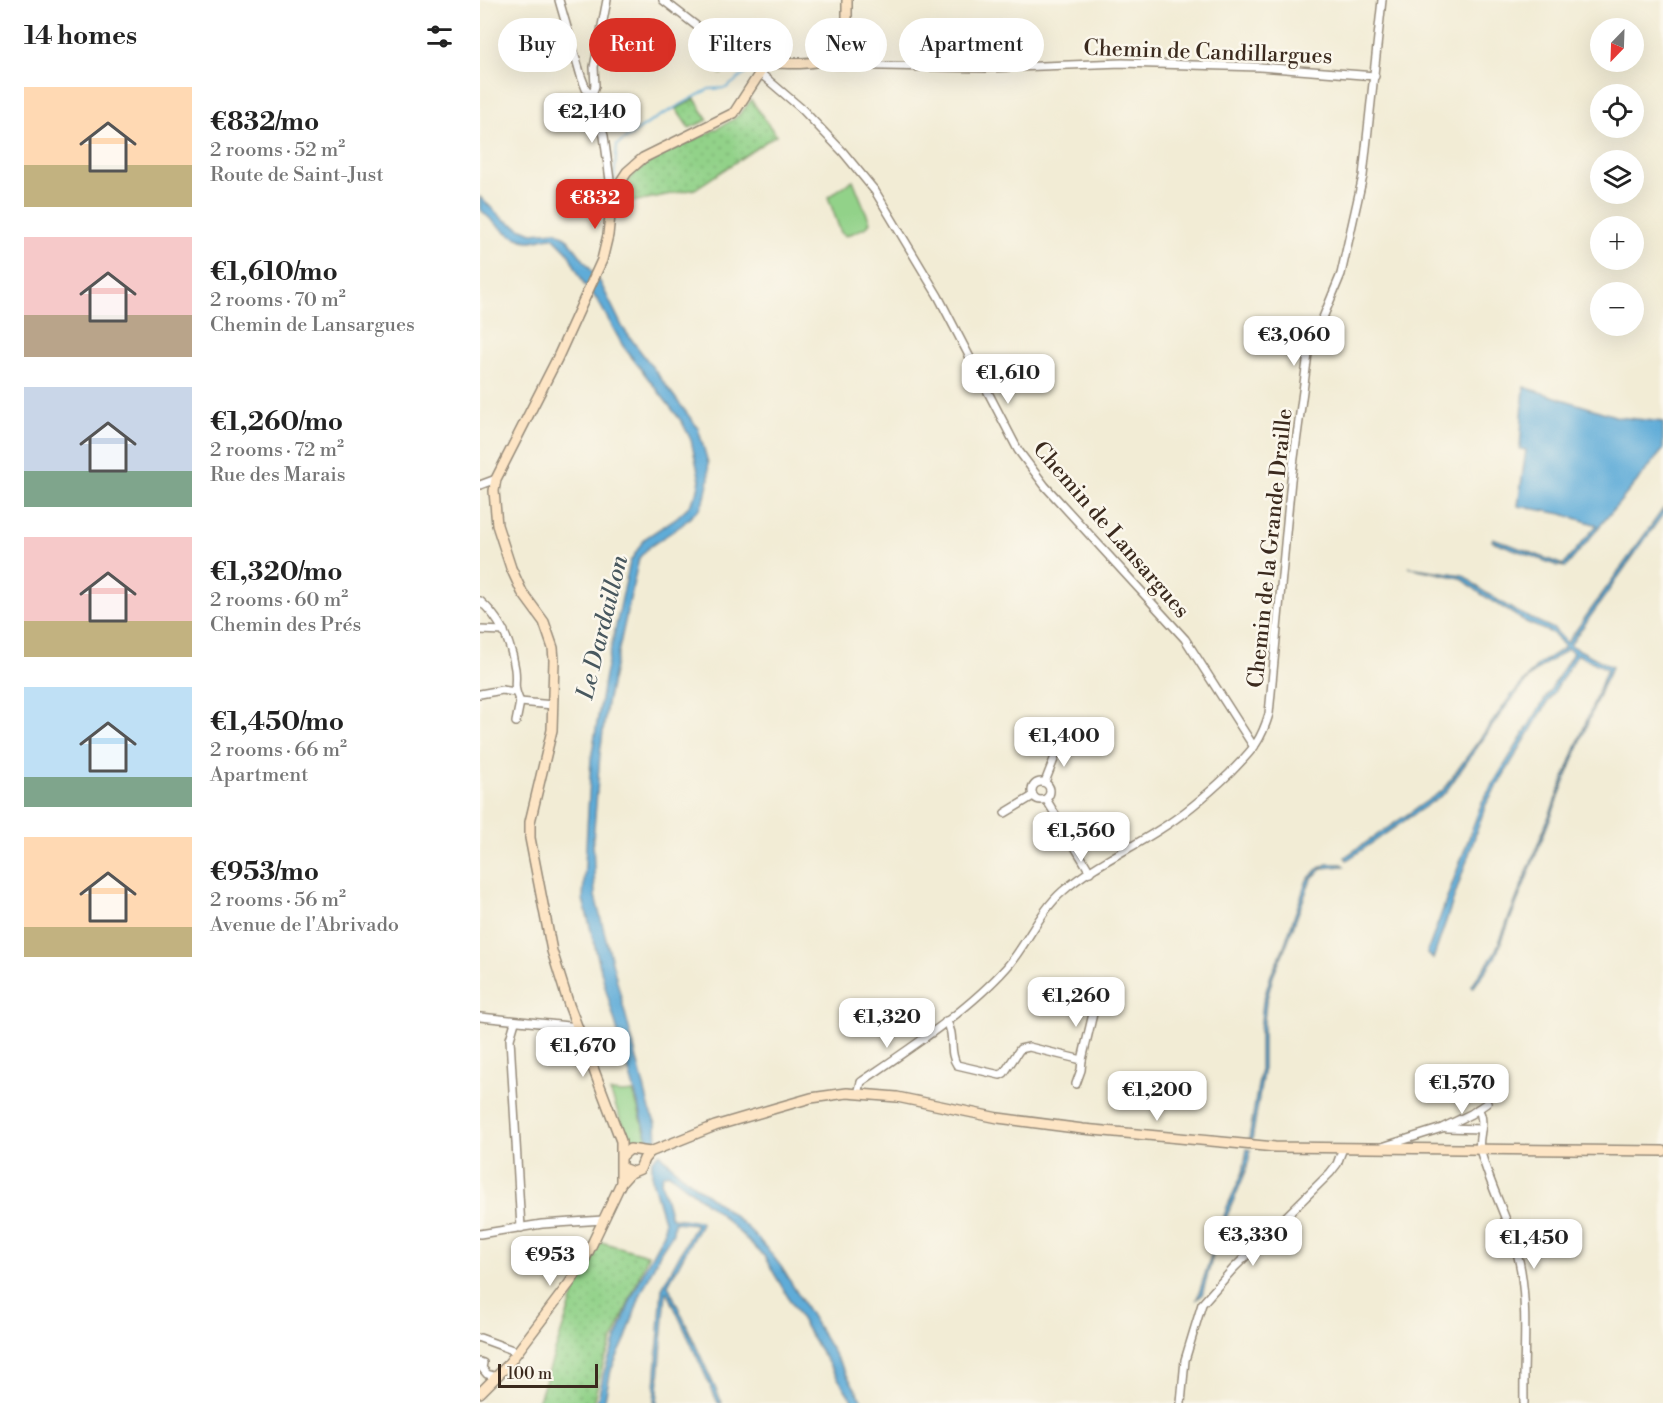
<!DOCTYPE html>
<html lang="en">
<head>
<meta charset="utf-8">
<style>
  body { margin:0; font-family:"Libre Bodoni",serif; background:#f6f6f6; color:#222; height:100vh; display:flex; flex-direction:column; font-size:22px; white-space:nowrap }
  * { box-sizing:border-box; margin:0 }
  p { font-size:20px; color:#767676 }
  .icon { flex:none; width:33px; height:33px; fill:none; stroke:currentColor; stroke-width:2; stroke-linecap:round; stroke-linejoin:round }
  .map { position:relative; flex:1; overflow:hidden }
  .drawer { display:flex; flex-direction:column; background:#fff; width:480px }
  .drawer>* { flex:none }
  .banner { position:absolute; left:18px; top:18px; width:570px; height:54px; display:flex; gap:12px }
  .needle { width:39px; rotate:203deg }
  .buttons { position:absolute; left:1110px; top:18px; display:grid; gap:12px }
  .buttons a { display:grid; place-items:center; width:54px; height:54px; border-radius:50%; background:#fff; box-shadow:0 6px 24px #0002; font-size:30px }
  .scale { position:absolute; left:18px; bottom:15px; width:100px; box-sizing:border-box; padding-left:6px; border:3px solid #3b2a1e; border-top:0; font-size:16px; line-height:21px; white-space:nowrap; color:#3b2a1e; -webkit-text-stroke:4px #fbf7ec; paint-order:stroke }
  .price { position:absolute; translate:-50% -51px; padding:0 14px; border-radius:12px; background:#fff; color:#222; font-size:20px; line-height:39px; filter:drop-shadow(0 2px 3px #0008) }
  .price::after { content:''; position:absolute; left:50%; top:36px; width:18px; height:14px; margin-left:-9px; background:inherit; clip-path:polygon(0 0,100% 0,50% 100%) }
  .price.selected { background:#d93025; color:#fff }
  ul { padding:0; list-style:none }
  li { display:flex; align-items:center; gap:18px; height:150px; padding:0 24px }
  li span { display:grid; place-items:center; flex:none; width:168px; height:120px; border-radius:0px; color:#555 }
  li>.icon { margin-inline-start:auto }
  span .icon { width:72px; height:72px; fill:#fffc; stroke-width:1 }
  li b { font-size:26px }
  h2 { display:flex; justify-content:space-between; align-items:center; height:72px; padding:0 24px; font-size:26px }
  .chip { padding:0 21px; border-radius:27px; background:#fff; box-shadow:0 6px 24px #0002; font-size:21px; line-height:54px }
  .chip.selected { background:#d93025; color:#fff }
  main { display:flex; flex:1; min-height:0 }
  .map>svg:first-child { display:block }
  .green { fill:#92d289; stroke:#667e54; stroke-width:1.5 }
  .park { fill:url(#park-dots); stroke:#667e54; stroke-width:1.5 }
  .water { fill:#5facd8; stroke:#4d6b7b; stroke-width:1.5 }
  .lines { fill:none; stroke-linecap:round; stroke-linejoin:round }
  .stream { stroke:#5facd8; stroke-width:2 }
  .street-casing { stroke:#968b7a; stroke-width:10 }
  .secondary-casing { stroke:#968b7a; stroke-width:12 }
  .street { stroke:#fff; stroke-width:7 }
  .secondary { stroke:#fde5c5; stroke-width:9 }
  .labels { text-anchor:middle; stroke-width:5; stroke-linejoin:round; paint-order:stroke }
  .street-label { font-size:22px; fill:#3b2a1e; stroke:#fbf7ec }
  .water-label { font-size:24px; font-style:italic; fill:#48585f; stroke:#fbf7ec }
</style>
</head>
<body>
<main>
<section class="drawer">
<h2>14 homes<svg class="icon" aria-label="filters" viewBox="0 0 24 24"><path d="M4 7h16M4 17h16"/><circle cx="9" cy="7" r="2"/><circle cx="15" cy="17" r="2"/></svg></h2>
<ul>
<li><span style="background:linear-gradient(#ffd9b3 65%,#c2b280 0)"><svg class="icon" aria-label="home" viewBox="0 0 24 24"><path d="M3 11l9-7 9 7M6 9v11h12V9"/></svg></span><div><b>€832/mo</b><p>2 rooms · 52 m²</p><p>Route de Saint-Just</p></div></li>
<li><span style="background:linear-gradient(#f6c9c9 65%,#b9a48a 0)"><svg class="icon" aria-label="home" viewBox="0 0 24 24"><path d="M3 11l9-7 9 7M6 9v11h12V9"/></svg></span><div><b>€1,610/mo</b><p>2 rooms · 70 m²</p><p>Chemin de Lansargues</p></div></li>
<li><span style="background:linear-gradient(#c9d6e8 70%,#7fa58c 0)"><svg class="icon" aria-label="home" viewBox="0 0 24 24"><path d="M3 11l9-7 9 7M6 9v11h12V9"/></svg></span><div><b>€1,260/mo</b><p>2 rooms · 72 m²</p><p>Rue des Marais</p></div></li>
<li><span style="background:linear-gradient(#f6c9c9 70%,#c2b280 0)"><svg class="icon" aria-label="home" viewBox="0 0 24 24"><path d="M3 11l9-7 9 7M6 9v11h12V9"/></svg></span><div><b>€1,320/mo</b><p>2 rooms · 60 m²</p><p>Chemin des Prés</p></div></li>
<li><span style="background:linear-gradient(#bfe0f5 75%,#7fa58c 0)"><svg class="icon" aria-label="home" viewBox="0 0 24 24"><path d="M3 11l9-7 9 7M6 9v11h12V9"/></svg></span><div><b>€1,450/mo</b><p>2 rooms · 66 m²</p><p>Apartment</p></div></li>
<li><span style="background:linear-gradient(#ffd9b3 75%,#c2b280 0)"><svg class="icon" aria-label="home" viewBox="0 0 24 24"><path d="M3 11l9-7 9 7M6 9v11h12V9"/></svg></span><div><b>€953/mo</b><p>2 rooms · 56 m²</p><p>Avenue de l'Abrivado</p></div></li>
</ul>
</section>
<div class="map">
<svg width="1183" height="1403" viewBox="0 0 1183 1403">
  <defs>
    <pattern id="park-dots" width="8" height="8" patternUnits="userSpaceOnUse" patternTransform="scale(1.5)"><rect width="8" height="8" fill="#92d289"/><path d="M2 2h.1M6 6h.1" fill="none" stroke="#7fb476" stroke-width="1.8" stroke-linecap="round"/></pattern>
  </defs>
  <rect width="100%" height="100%" fill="#fbf7ec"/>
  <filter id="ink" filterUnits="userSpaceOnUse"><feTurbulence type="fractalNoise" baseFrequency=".0167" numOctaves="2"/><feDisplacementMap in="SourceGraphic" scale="12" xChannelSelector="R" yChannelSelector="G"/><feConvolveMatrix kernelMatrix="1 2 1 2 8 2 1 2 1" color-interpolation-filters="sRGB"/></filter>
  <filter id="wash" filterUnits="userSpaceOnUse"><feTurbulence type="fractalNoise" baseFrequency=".008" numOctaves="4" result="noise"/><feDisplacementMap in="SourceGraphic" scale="24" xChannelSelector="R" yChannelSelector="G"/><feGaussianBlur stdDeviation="1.35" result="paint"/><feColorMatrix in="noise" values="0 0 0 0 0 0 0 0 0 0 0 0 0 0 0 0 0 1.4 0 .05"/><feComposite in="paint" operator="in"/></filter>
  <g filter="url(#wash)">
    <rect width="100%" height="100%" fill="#f2ecd5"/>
    <g class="green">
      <path d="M221,41L250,63L241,74L212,53Z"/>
      <path d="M373,180L390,222L387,227L366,236L361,233L348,197Z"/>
      <path d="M130,1092L144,1093L153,1092L168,1142L157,1144C140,1130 139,1110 130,1092Z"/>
    </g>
    <g class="park">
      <path d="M215,99L228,120L209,128L196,109Z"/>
      <path d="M271,100L296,135L215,189L137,205C133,165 229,138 255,118C262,113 266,107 271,100Z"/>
      <path d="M121,1242L168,1255L123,1364L113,1403H58L96,1288Z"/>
    </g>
    <g class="water">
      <path d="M0,197L23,219L42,229L52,233L76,231L88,239L120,282L143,328L218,428L228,463L229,478L225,498L220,508L202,525L168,548L159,558L127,703L120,754L113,841L115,896L171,1114L176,1123L177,1143L170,1146L126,990L103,899L111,759L125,675L150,562L164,539L196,518L210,505L217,493L220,480L211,440L202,422L143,346L118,301L104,284L87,251L73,237C65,237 57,241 49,241C31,240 12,221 0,209Z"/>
      <path d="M1044,387L1138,417L1183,422V450L1086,567L1078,566L1012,541L1013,538L1083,565L1117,525L1082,514L1038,506L1046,450L1040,449Z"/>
      <path d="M1183,509V514L1090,645L1132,667L1122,687L1015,958L993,988L991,986L1013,956L1019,943L1127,669L1097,654L1006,804L953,959L947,953L1002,802L1093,653L1088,649L1058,669L1048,679L1022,712L965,793L867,860L865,857L963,790L1031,696L1058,665L1085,647L1074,634L1046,622L1001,594L981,578L928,567L983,575L1003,591L1035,611L1074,629L1087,643Z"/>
      <path d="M847,864H862L864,866L843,868L831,879L806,946L793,976L786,1002L783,1031V1073L772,1140L769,1139L780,1073V1031L783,1002L791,975L803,949L827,880L839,868Z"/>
      <path d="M767,1149L771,1150L766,1171L738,1237L722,1295L717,1299L747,1207L763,1172Z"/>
      <path d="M180,1153C203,1180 233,1197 259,1220C275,1234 289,1250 302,1268L384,1403H374L332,1338L284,1256L239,1213L188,1173L183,1175L181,1181L191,1218L220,1221L221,1223L188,1285L242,1403H238L188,1293L186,1292L177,1403H174L182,1288L216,1224L194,1222L193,1233L181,1251L160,1296L146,1338L131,1370L124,1403H117L124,1372L151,1299L167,1264L184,1233V1221L172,1180V1160Z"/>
    </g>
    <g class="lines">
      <path class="stream" d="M134,180L137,145L173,120L229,89L246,88L265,74"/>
    </g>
  </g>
  <g filter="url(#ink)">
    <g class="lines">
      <g class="street-casing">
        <g id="street">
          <path d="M79,0L101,76L106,89L112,95L124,136L132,195"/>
          <path d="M183,0L254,55L281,71"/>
          <path d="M347,60L348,63L353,65L507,68L642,63L780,67L895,76"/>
          <path d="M280,73L322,109L363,152L395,191L458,296L538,450L565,486L705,639L774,747"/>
          <path d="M112,95L115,86L114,67L127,0"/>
          <path d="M0,485L16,479"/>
          <path d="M0,601C21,619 31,642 35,669C37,685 32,684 40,702"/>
          <path d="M0,630L24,631"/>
          <path d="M0,694L22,690L35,692"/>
          <path d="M40,702L73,705"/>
          <path d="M36,722L40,702"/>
          <circle cx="561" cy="791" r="9"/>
          <path d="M565,782L580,744"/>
          <path d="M566,799L610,872"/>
          <path d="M525,813L553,796"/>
          <path d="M0,1017L98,1027"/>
          <path d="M466,1021C476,1034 468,1052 477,1065L520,1075L524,1073L540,1049L549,1047L602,1060L601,1070L596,1084"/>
          <path d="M35,1022L30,1039L41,1228"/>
          <path d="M602,1060L616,1001"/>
          <path d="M378,1094L381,1082C429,1049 488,1011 527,967C548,943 559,912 583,891C612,866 648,850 679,830C705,814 728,794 750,773C771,751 780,744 789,714L811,480L828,354L861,274L883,176L902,0"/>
          <path d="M998,1109C1007,1121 997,1137 1000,1149C1011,1191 1034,1228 1041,1271C1048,1314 1043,1360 1044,1403"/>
          <path d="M967,1128L1001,1129"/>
          <path d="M902,1147L962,1128L991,1114L1007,1103"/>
          <path d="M0,1234L62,1224L123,1220"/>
          <path d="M0,1338L38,1352"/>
          <path d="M0,1362L3,1363L2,1368L7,1374L17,1377"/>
          <path d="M701,1403L705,1360L722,1304L753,1269L850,1173L857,1164L863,1148"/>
        </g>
      </g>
      <g class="secondary-casing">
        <g id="secondary">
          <path d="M142,1156L150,1149L170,1152L235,1126L296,1108L331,1098L367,1093L417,1097L518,1118L603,1129L795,1147L1183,1151"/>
          <path d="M145,1169L153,1172L160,1169L164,1159L170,1152"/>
          <path d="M141,1183V1141L89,1005L72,951L50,838V822L72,730L74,660L73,648L64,622L42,592L31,568L17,525L14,491L16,479L77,359L122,260L128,235L132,195L147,172L163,158L254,113L285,65L291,63C321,63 363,70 367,28C367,19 367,9 367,0"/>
          <path d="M0,1393L26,1367L91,1281L104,1261L141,1183L151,1172"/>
        </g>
      </g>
      <use href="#street" class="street"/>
      <use href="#secondary" class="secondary"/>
    </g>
  </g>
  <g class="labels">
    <g class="street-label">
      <text transform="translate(728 51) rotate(2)" y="8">Chemin de Candillargues</text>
      <text transform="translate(632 529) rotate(49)" y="8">Chemin de Lansargues</text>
      <text transform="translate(789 548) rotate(-84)" y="8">Chemin de la Grande Draille</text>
    </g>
    <g class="water-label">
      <text transform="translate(122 627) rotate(-76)" y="8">Le Dardaillon</text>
    </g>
  </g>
</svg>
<div class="buttons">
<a><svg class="needle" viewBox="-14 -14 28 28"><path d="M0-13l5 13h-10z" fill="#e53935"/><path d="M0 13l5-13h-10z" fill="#767676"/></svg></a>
<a><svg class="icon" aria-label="locate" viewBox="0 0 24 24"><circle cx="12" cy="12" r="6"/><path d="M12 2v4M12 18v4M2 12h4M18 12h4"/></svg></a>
<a><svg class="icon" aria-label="layers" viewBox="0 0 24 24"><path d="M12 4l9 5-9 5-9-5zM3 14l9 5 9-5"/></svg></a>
<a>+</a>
<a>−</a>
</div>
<div class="scale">100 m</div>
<b class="price" style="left:112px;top:144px">€2,140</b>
<b class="price selected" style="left:115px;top:230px">€832</b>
<b class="price" style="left:814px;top:367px">€3,060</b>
<b class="price" style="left:528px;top:405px">€1,610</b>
<b class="price" style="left:584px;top:768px">€1,400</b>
<b class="price" style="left:601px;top:863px">€1,560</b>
<b class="price" style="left:596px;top:1028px">€1,260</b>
<b class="price" style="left:407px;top:1049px">€1,320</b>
<b class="price" style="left:103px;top:1078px">€1,670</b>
<b class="price" style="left:982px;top:1115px">€1,570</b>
<b class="price" style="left:677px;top:1122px">€1,200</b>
<b class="price" style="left:773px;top:1267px">€3,330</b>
<b class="price" style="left:1054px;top:1270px">€1,450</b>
<b class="price" style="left:70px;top:1287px">€953</b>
<div class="banner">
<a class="chip">Buy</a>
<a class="chip selected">Rent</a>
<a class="chip">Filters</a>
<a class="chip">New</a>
<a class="chip">Apartment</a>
</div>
</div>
</main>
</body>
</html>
